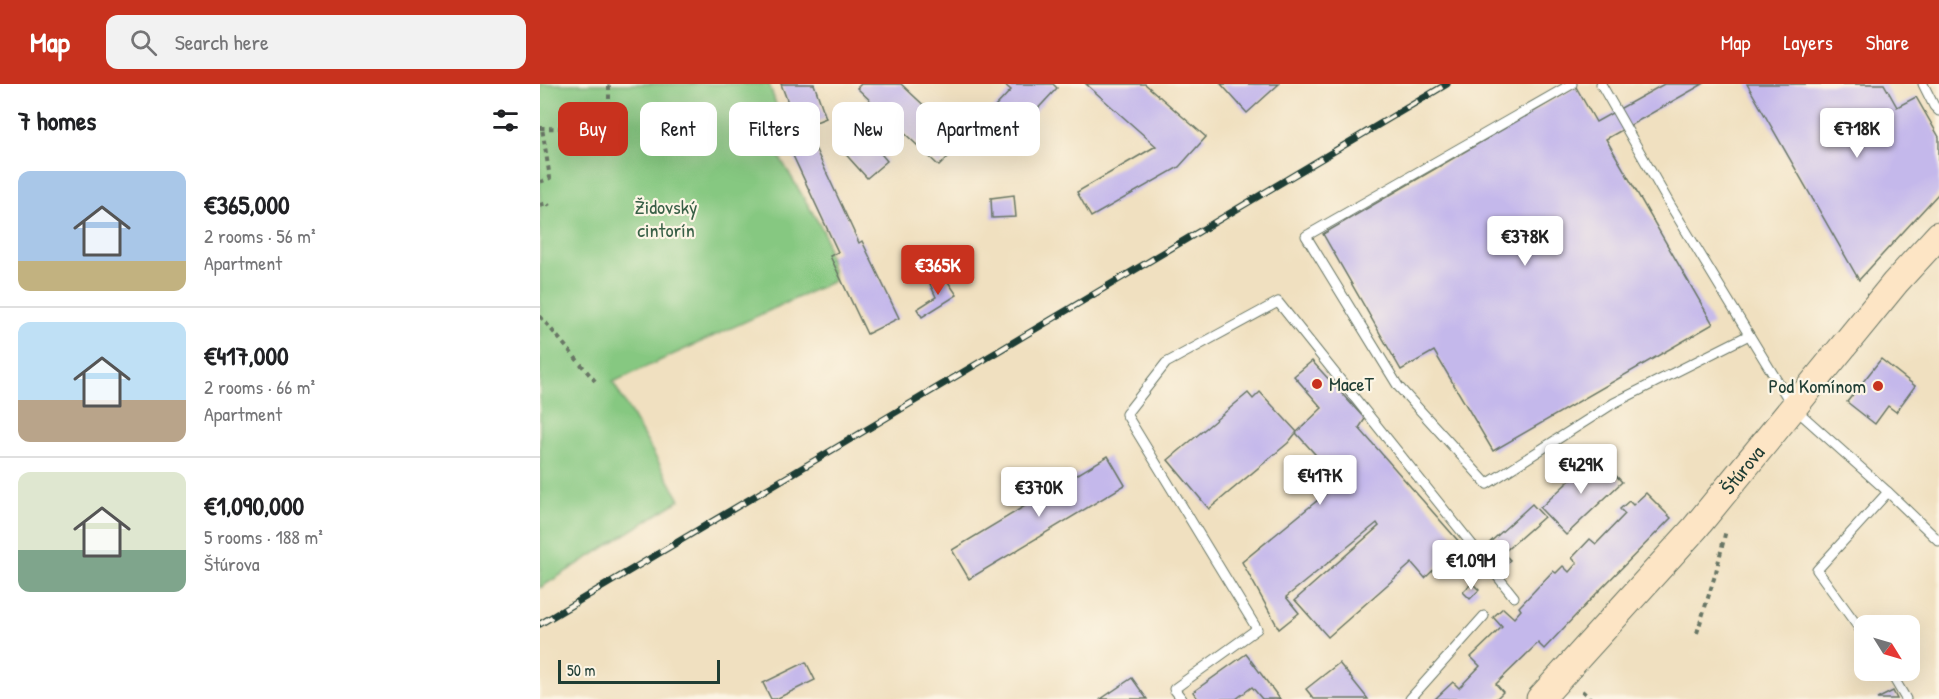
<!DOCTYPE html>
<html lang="en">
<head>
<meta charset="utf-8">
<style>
  body { margin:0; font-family:"Patrick Hand",sans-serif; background:#f2f2f2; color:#202124; height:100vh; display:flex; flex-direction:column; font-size:22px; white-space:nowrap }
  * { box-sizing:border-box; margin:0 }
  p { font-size:20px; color:#757577 }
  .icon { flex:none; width:33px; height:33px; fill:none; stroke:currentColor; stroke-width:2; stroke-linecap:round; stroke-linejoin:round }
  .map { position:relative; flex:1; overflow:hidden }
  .details { display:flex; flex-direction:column; background:#fff; width:540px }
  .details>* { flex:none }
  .banner { position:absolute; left:18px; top:18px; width:570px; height:54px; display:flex; gap:12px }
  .needle { width:39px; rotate:127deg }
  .fabs { position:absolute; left:1314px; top:531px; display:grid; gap:12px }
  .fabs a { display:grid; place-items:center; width:66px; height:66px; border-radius:12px; background:#fff; box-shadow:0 6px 24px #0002; font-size:30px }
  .scale { position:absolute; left:18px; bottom:15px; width:162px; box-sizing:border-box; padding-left:6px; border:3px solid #1f3d34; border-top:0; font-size:16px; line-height:21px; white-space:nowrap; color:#1f3d34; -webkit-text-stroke:4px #fcf5e5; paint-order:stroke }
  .price { position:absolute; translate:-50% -51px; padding:0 14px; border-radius:6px; background:#fff; color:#222; font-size:20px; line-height:39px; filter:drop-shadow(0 2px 3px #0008) }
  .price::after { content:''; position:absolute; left:50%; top:36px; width:18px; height:14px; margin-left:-9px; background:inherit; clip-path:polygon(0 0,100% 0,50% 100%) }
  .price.current { background:#c8321e; color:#fff }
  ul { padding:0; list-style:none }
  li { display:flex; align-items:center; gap:18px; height:150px; padding:0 18px }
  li+li { border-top:2px solid #e0e0e0 }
  li span { display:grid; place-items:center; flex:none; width:168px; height:120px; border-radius:12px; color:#555 }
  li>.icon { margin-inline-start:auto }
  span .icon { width:72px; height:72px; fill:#fffc; stroke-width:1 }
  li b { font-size:26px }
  h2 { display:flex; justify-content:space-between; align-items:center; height:72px; padding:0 18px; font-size:26px }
  .chip { padding:0 21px; border-radius:12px; background:#fff; box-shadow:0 6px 24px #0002; font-size:21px; line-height:54px }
  .chip.current { background:#c8321e; color:#fff }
  header { display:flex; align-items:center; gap:36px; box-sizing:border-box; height:84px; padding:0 30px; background:#c8321e; color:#fff }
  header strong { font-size:28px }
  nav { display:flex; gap:33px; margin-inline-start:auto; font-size:21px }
  .search { width:420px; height:54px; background:#f2f2f2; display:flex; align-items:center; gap:15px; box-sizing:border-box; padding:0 21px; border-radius:12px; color:#757577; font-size:22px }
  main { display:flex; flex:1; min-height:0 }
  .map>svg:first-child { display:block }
  .green { fill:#86c881; stroke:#52825a; stroke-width:1.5 }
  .building { fill:#c4b8eb }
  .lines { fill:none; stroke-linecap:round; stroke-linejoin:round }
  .lane-casing { stroke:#687665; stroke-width:11 }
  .secondary-casing { stroke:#687665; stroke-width:29 }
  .path { stroke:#687665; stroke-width:4; stroke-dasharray:4.5 4.5; stroke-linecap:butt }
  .lane { stroke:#fff; stroke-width:9 }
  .secondary { stroke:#fde5c5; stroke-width:27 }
  .rail-casing { stroke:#1f3d34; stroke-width:7 }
  .rail { stroke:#fcf5e5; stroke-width:4.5; stroke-dasharray:14; stroke-linecap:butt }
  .poi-dot { fill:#c8321e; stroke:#fcf5e5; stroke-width:2 }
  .labels { text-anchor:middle; stroke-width:4.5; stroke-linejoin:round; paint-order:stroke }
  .park-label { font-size:20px; fill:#396047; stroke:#fcf5e5 }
  .poi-label { font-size:20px; fill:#1f3d34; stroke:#fcf5e5; text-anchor:start }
  .street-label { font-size:20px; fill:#1f3d34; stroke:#fcf5e5 }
</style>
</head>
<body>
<header>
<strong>Map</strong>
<div class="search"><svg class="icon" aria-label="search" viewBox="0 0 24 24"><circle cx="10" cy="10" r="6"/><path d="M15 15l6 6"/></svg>Search here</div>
<nav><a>Map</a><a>Layers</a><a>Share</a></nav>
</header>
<main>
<section class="details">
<h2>7 homes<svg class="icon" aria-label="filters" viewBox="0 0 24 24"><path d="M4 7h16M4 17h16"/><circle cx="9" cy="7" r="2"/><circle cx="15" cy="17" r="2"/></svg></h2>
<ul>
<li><span style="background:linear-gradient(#a9c7e8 75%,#c2b280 0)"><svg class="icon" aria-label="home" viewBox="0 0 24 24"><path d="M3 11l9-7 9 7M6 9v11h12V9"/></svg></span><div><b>€365,000</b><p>2 rooms · 56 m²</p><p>Apartment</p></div></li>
<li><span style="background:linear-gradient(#bfe0f5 65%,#b9a48a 0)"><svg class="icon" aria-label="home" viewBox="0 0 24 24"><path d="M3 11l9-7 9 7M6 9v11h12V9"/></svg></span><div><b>€417,000</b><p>2 rooms · 66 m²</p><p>Apartment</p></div></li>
<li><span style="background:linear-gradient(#dfe7d0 65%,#7fa58c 0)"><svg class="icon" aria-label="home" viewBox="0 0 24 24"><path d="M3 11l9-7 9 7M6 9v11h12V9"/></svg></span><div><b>€1,090,000</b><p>5 rooms · 188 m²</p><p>Štúrova</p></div></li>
</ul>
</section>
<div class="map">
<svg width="1399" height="615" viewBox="0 0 1399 615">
  <rect width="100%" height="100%" fill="#fcf5e5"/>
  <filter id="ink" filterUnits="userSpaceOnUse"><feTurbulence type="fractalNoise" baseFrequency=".0167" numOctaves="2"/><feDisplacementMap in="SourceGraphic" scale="12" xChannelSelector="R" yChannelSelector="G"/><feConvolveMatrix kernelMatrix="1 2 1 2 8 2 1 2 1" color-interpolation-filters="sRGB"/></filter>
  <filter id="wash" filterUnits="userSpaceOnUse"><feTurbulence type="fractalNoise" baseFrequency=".008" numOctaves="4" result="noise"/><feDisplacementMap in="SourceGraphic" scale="24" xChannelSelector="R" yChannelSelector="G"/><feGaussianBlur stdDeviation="1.35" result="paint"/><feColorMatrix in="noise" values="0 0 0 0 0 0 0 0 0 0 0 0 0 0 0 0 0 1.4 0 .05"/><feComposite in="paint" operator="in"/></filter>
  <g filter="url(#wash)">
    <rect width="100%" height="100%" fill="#f0e0c0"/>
    <path class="green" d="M0,0H229L237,23L233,62L284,148L294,197L73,298L140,416L0,504Z"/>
    <g id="blocks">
      <g class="building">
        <path d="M241,0H274L286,34L258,45Z"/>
        <path d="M321,0H361L423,58L399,82L317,4Z"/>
        <path d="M464,0H513L517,4L465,60L440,39L471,6Z"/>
        <path d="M546,0H605L666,53L639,83L551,133L537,108L616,62Z"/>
        <path d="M681,0H739L707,29Z"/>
        <path d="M1124,0H1163L1066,55L1173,240L953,367L894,267L861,286L783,150L1036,3L1056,38Z"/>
        <path d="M1207,0H1344L1357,23L1376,13L1399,53V109L1319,196Z"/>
        <path d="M322,47L347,77L327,94L301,65Z"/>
        <path d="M270,53L319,159L322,157L359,234L327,250L290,172L298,168L249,63Z"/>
        <path d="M474,111L476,133L452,134L451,114Z"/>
        <path d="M404,192L417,211L382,233L377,225L396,213L390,200Z"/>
        <path d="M1341,275L1375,302L1356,328L1348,322L1335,340L1307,318Z"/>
        <path d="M772,277L825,335L819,344L921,460L885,494L872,479L788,553L755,516L839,442L837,439L746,513L759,529L739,545L702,478L800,398L756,349L748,359L669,425L628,376L708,309L713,315L720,308L757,348L782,324L754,292Z"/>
        <path d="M568,372L585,401L429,495L412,466Z"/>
        <path d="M1055,373L1057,375L1059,374L1082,398L1026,451L1000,424Z"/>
        <path d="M1106,409L1131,434L1054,512L1004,565L998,559L956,600L963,608L956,615H895L913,598L919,604L940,582L931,573L962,543L953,533L963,524L974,534L981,526L979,523L1013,487L1016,489L1023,482L1029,488L1037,479L1032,474L1050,455L1056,460L1085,430L1080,425L1089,417L1093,421Z"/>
        <path d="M992,420L1004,433L963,469L970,476L963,482L946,462Z"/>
        <path d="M932,499L939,506L930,515L923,508Z"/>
        <path d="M706,570L740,615H722L712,603L696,615H658L653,608Z"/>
        <path d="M266,578L275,596L236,615H231L223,599Z"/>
        <path d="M799,579L828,615H774L766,605Z"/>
        <path d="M592,594L607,615H561Z"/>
        <path d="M1353,607L1357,615H1337Z"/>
      </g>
    </g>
  </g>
  <g filter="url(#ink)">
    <use href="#blocks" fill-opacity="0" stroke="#687665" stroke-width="1.5"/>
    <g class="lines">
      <g class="lane-casing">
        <g id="lane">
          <path d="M1032,0L766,152L858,302L947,400L1074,319L1209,251"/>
          <path d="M1061,0L1129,119L1253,323L1348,408L1399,457"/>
          <path d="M1383,0L1394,22L1399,27"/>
          <path d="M1324,551L1277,486L1348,408"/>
          <path d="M1349,586L1366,615"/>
          <path d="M642,615L634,605L717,545L586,330L626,279L738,218L974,513"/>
          <path d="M870,615L944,532"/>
        </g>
      </g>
      <g class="secondary-casing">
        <g id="secondary">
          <path id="s1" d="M1000,615L1155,444L1355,199L1399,151"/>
        </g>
      </g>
      <g class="path">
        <path d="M0,44L69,45V0"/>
        <path d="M0,98L10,94L2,44"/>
        <path d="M0,121L7,119L9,122"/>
        <path d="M0,232L55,297"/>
        <path d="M1157,549L1176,488L1186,446"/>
        <path d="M1042,607L1051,615"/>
      </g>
      <use href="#lane" class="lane"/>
      <use href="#secondary" class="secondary"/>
      <g class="rail-casing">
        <path id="rail" d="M0,540L907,0"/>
      </g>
      <use href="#rail" class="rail"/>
    </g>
  </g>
  <g class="poi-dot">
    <circle cx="777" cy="300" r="6"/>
    <circle cx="1338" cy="302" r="6"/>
  </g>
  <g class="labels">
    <g class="park-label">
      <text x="126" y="130">Židovský<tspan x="126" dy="23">cintorín</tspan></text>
    </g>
    <g class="poi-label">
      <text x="789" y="307">MaceT</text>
      <text x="1326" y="309" text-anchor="end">Pod Komínom</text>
    </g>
    <g class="street-label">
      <text dy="7" stroke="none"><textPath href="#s1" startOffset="306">Štúrova</textPath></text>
    </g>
  </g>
</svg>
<div class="fabs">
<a><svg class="needle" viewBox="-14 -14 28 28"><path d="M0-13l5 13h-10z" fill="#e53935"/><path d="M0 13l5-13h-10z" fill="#757577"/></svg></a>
</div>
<div class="scale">50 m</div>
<b class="price" style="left:1317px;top:75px">€718K</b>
<b class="price" style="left:985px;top:183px">€378K</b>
<b class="price current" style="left:398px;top:212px">€365K</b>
<b class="price" style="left:1041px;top:411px">€429K</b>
<b class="price" style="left:780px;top:422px">€417K</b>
<b class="price" style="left:499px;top:434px">€370K</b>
<b class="price" style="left:931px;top:507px">€1.09M</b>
<div class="banner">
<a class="chip current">Buy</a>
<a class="chip">Rent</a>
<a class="chip">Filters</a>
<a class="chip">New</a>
<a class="chip">Apartment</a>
</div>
</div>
</main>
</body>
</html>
